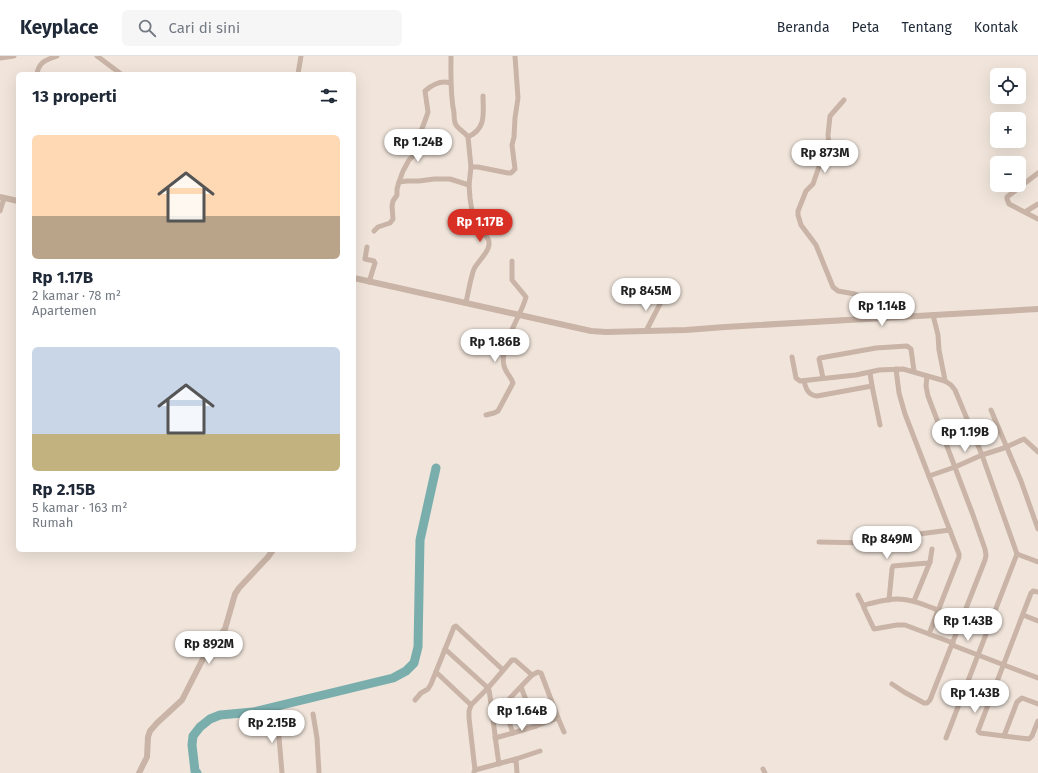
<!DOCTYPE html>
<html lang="id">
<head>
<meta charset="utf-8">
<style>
  body { margin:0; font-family:"Fira Sans",sans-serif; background:#f6f6f7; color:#1f2937; height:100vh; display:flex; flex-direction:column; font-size:15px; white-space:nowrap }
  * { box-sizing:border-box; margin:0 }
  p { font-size:13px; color:#747a83 }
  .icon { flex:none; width:22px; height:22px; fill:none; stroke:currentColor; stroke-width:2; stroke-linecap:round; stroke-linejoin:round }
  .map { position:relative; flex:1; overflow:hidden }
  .details { position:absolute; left:16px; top:16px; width:340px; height:480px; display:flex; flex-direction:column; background:#fff; border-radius:6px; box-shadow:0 4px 16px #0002 }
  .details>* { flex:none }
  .buttons { position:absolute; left:990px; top:12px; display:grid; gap:8px }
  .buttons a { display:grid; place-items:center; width:36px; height:36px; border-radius:6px; background:#fff; box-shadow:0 4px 16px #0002; font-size:20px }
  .price { position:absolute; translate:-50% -34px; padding:0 9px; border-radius:14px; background:#fff; color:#222; font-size:13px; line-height:26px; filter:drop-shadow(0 1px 2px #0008) }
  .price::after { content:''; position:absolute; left:50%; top:24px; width:12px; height:9px; margin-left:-6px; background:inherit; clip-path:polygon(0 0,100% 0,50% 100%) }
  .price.selected { background:#d93025; color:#fff }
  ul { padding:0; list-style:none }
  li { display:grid; align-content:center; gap:8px; height:212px; padding:0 16px }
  li span { display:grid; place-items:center; height:124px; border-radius:6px; color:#555 }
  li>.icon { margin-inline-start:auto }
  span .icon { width:72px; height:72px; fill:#fffc; stroke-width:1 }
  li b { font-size:17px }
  h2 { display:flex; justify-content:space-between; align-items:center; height:48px; padding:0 16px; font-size:17px }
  header { display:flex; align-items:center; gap:24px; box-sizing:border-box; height:56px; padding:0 20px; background:#fff; border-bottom:1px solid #e0e1e3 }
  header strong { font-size:19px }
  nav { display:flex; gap:22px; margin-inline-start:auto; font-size:14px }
  .search { width:280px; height:36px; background:#f6f6f7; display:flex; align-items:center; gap:10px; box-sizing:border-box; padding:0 14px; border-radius:6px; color:#747a83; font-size:15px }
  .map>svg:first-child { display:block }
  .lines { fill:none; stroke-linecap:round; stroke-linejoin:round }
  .river { stroke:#7aaead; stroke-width:9 }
  .minor { stroke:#c9b4a7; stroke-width:5 }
  .tertiary { stroke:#c9b4a7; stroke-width:6 }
</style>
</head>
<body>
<header>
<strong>Keyplace</strong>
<div class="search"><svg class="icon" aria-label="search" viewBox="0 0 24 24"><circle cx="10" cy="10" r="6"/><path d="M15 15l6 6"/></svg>Cari di sini</div>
<nav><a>Beranda</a><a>Peta</a><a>Tentang</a><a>Kontak</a></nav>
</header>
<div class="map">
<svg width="1038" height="717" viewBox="0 0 1038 717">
  <rect width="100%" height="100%" fill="#f1e5db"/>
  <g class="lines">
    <path class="river" d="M197,717L195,715L192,689L193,680L200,671L210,663L220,659L253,656L393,622L406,615L414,607L418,591L420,484L436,412"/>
    <g class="minor">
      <path d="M97,0L121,18"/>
      <path d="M451,0C451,20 450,38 454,57C454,61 454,66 456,69C459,74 465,76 468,81L471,111L469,129L470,142L474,169C478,173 483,176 486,180C496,191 479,203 474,213C471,220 468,238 466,246"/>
      <path d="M0,2L14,0"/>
      <path d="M37,18C39,5 47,4 57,0"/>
      <path d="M298,18L301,0"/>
      <path d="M450,27C441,24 432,29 425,35L428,56L426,62L423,70L418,82V89L416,97L409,104L403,115L399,126L407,125H419L434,123H450L469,129"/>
      <path d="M844,44L830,60L828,79L829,88L824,96L813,128L806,135L798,155V159L801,169L816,189L833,231L838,235L855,238L868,243L881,253L885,254H892L896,258L898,261"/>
      <path d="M468,81C487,72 483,57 483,40"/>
      <path d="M471,111H478L508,117H511L515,113L512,89L514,81L515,62L518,42L515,0"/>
      <path d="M1038,117L1007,141V143L1009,148L1038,163"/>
      <path d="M0,155L4,142"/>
      <path d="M1025,156L1038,148"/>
      <path d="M374,175L378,171L390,167L393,163L392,150L393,145L397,139V133L399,126"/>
      <path d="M367,191L365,203L374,205L375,207L369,226"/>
      <path d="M646,275L661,246"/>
      <path d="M792,301L796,322L800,325L856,319L879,314L903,313L945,325L944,319L939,294L938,279L933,259"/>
      <path d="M896,313L899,337L905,358L959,498V501L929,578"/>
      <path d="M870,317L872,330L880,369"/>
      <path d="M823,322L819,303L820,302L876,292L907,290L911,293L914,315"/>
      <path d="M804,325C806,333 808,339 817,340L872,330"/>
      <path d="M945,325L951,329L955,334L982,399L1017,498L946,682"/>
      <path d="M991,354L1021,425L1038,473"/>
      <path d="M486,359L494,357L498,355L513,327C511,321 506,317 504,310C499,289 521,261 526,241L512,224V205"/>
      <path d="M929,420L955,411L982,399L1004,392L1024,383L1038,396"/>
      <path d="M819,486L868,487L880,483L950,474"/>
      <path d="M1017,498L1038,506"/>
      <path d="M1038,536L1033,535L1031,537L978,675L980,677L1029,683L1032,680L1038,665"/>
      <path d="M858,539L864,551"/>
      <path d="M889,544L892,513L893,510L928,507L930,506"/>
      <path d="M914,545L930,506L932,493"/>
      <path d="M938,554C925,549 911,543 897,543C887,543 877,546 868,548L865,549L864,552L874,573L897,569H905L953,587"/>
      <path d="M937,556L961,565"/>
      <path d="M1023,559L1038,565"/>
      <path d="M952,589L1038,622"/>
      <path d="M445,593L488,632L489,634C493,659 495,683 499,708"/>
      <path d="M436,616L471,649L469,655V662L475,714"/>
      <path d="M532,619L538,616L541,617L558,662L536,670"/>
      <path d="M892,628L904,636L924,647H927L930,644L985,504L986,499L985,493L973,459L928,340L926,330L927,320"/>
      <path d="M415,644L421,637L428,633L431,628L454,571L456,570L503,614"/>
      <path d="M471,649L488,632L512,604H515L532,619L493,660"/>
      <path d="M277,657L282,717"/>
      <path d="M313,658L317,682L319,717"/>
      <path d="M558,662L564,676"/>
      <path d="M513,677L536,670L521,631"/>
      <path d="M1004,680L1017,646L1022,642L1038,648"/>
      <path d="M495,682L513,677L503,649"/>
      <path d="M516,703L540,695"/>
      <path d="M763,713L765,717"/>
      <path d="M474,716L475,714L516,703L517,717"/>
    </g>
    <g class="tertiary">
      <path d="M0,141L18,145"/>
      <path d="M354,222L591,275L606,276L686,274L725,271L1038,253"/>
      <path d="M139,717L147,701L148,681L150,675L157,667L182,644L207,595L225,573L235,538L239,532L268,501L273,494"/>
    </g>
  </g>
</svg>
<div class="buttons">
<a><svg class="icon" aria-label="locate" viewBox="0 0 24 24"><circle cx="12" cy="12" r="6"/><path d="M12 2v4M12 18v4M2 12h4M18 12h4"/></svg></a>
<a>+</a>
<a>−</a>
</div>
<b class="price" style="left:418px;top:107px">Rp 1.24B</b>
<b class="price" style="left:825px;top:118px">Rp 873M</b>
<b class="price selected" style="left:480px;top:187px">Rp 1.17B</b>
<b class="price" style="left:646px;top:256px">Rp 845M</b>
<b class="price" style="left:882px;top:271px">Rp 1.14B</b>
<b class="price" style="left:495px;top:307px">Rp 1.86B</b>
<b class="price" style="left:965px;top:397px">Rp 1.19B</b>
<b class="price" style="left:887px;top:504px">Rp 849M</b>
<b class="price" style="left:968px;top:586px">Rp 1.43B</b>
<b class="price" style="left:209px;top:609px">Rp 892M</b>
<b class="price" style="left:975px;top:658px">Rp 1.43B</b>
<b class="price" style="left:522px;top:676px">Rp 1.64B</b>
<b class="price" style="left:272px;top:688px">Rp 2.15B</b>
<section class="details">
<h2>13 properti<svg class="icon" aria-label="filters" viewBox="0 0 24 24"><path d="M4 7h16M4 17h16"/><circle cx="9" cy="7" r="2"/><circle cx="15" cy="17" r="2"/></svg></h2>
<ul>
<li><span style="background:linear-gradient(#ffd9b3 65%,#b9a48a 0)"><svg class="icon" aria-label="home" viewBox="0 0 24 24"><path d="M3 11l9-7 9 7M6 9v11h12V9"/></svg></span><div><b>Rp 1.17B</b><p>2 kamar · 78 m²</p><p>Apartemen</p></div></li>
<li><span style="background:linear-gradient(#c9d6e8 70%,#c2b280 0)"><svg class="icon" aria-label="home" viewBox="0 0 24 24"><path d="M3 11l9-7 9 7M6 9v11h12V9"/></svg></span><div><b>Rp 2.15B</b><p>5 kamar · 163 m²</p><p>Rumah</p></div></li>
</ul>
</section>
</div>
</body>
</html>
